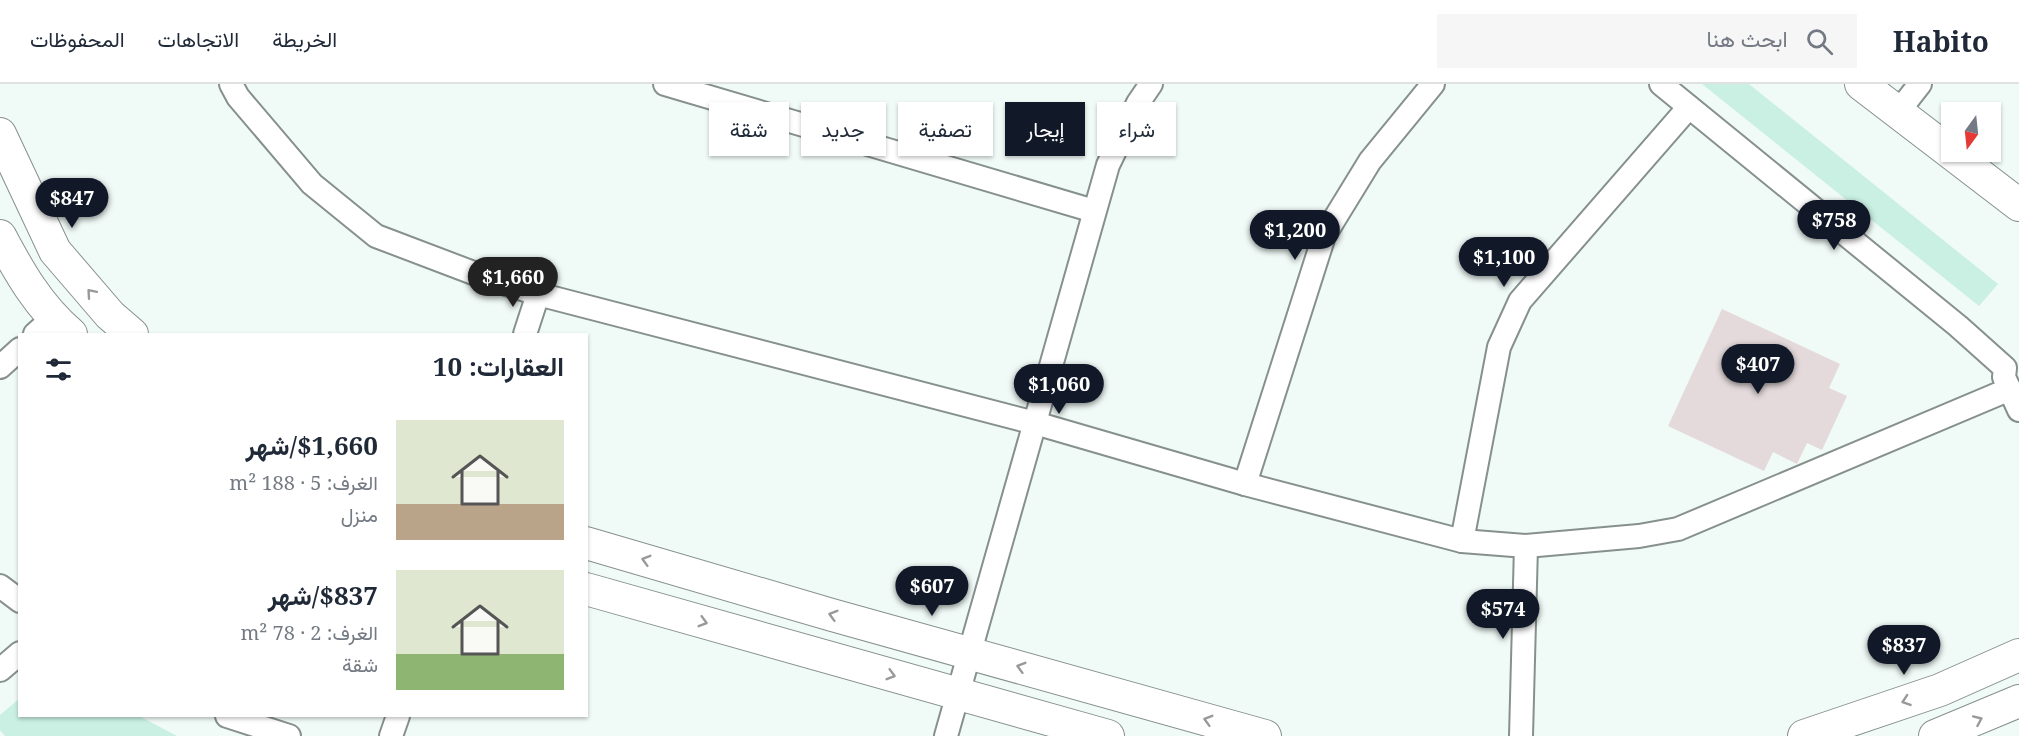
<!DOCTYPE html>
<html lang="ar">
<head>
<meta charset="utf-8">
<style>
  body { margin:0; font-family:"Noto Serif",Vazirmatn,serif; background:#f6f6f7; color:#1f2937; direction:rtl; height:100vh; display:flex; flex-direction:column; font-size:22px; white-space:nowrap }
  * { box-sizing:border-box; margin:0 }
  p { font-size:20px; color:#747a83 }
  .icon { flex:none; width:33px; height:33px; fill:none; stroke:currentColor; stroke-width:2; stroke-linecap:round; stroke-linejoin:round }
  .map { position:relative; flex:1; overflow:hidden; direction:ltr }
  .side { position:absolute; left:18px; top:249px; width:570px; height:384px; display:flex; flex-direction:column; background:#fff; border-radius:0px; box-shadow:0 2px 4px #0004; direction:rtl }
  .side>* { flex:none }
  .hud { position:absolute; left:606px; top:18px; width:570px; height:54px; direction:rtl; display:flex; gap:12px }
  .needle { width:39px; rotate:195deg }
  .tools { position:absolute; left:1941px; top:18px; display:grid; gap:12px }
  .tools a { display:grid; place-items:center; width:60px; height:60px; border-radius:0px; background:#fff; box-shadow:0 2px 4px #0004; font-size:30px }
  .price { position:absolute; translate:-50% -51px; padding:0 14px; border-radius:21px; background:#111827; color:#fff; font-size:20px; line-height:39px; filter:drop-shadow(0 2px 3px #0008) }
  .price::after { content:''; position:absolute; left:50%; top:36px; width:18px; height:14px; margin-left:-9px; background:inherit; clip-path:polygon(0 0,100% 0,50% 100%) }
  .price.on { background:#222; color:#fff }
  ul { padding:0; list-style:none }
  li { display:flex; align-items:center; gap:18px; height:150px; padding:0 24px }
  li span { display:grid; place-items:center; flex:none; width:168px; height:120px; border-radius:0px; color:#555 }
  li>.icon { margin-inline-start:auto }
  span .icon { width:72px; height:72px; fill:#fffc; stroke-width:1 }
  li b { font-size:26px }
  h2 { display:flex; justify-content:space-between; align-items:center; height:72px; padding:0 24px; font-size:26px }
  .chip { padding:0 21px; border-radius:0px; background:#fff; box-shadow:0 2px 4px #0004; font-size:21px; line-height:54px }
  .chip.on { background:#111827; color:#fff }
  header { display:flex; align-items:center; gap:36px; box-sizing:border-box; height:84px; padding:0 30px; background:#fff; border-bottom:2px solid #e0e1e3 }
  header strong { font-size:28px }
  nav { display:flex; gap:33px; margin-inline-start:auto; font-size:21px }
  .search { width:420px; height:54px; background:#f6f6f7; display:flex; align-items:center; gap:15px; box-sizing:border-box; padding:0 21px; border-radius:0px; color:#747a83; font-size:22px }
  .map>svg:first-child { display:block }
  .green { fill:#c9f0e3 }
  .building { fill:#e4dadb }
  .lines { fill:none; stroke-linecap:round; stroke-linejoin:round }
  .street-casing { stroke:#86908c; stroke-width:26 }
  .secondary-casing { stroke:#86908c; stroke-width:34 }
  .street { stroke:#fff; stroke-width:22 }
  .secondary { stroke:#fff; stroke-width:32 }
  .oneway { stroke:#989a99 }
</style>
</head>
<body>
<header>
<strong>Habito</strong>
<div class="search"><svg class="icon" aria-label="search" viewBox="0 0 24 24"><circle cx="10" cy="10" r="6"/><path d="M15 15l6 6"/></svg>ابحث هنا</div>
<nav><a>الخريطة</a><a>الاتجاهات</a><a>المحفوظات</a></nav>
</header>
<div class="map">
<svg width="2019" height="652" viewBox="0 0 2019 652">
  <rect width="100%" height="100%" fill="#f0faf7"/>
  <g class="green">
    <path d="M1702,0H1749L1998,200L1979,222Z"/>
    <path d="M19,615L20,632H139L177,652H5L0,646V631Z"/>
  </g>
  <path class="building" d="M1722,225L1840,280L1829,304L1847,312L1822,366L1807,359L1797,380L1773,368L1764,387L1668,342Z"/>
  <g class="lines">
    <g class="street-casing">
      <g id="street">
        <path d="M231,0L238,13L312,100L376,152L484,193L538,210L1035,339L1245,400L1462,457L1526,462L1639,452L1678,445L2010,305"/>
        <path d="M665,0L1094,127"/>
        <path d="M1661,0L1958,242L2005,284L2004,293L2019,326"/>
        <path d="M1898,28L1920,0"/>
        <path d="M35,250L52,235"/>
        <path d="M525,250L538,210"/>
        <path d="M0,283L20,265"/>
        <path d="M1245,400L1324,152L1370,77L1433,0"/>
        <path d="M1462,457L1499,263L1520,217L1689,23"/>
        <path d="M0,502L20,517"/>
        <path d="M0,586L20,569"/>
        <path d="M227,632L289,652"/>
        <path d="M391,652L398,632"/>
        <path d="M946,652L1108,81L1138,19L1151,0"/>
        <path d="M1521,652L1526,462"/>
      </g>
    </g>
    <g class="secondary-casing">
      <g id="secondary">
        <path d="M1861,0L2019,121"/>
        <path d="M0,50L55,167L110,231L132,250"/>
        <path d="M0,152C19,188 39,223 71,250"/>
        <path d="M586,459L832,531L1265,652"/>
        <path d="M586,505L1108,652"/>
        <path d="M1804,652L1940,606L2019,571"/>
        <path d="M1935,652L2019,617"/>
      </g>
    </g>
    <use href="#street" class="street"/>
    <use href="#secondary" class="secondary"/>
  </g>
  <defs><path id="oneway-chevron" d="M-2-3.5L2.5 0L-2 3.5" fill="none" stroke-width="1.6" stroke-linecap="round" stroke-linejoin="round" transform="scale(1.5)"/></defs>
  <g class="oneway">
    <use href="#oneway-chevron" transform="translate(91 209) rotate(-131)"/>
    <use href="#oneway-chevron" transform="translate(646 476) rotate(-164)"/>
    <use href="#oneway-chevron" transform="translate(833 531) rotate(-164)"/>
    <use href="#oneway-chevron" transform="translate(703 538) rotate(16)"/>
    <use href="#oneway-chevron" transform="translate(1021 583) rotate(-164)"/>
    <use href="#oneway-chevron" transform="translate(891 591) rotate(16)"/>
    <use href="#oneway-chevron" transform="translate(1906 617) rotate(161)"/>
    <use href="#oneway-chevron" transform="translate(1208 636) rotate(-164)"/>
    <use href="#oneway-chevron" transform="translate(1978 636) rotate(-24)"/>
  </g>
</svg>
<div class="tools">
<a><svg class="needle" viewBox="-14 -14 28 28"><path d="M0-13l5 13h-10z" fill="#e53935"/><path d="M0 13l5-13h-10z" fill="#747a83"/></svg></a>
</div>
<b class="price" style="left:72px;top:145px">$847</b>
<b class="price" style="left:1834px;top:167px">$758</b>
<b class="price" style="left:1295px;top:177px">$1,200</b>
<b class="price" style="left:1504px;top:204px">$1,100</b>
<b class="price on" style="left:513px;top:224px">$1,660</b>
<b class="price" style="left:1758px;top:311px">$407</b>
<b class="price" style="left:1059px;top:331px">$1,060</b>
<b class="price" style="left:932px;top:533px">$607</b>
<b class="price" style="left:1503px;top:556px">$574</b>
<b class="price" style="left:1904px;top:592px">$837</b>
<div class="hud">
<a class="chip">شراء</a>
<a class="chip on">إيجار</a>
<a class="chip">تصفية</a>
<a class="chip">جديد</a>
<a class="chip">شقة</a>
</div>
<section class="side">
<h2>العقارات: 10<svg class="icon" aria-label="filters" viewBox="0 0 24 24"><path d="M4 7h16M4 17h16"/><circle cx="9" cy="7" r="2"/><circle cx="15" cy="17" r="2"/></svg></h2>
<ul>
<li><span style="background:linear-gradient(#dfe7d0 70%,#b9a48a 0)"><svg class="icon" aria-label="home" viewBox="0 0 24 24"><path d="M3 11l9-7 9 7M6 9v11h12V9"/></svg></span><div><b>$1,660/شهر</b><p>الغرف: 5 · 188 m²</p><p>منزل</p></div></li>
<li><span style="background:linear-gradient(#dfe7d0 70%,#8fb573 0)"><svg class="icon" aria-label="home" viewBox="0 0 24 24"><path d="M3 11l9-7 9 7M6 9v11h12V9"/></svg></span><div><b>$837/شهر</b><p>الغرف: 2 · 78 m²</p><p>شقة</p></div></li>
</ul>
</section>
</div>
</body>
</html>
